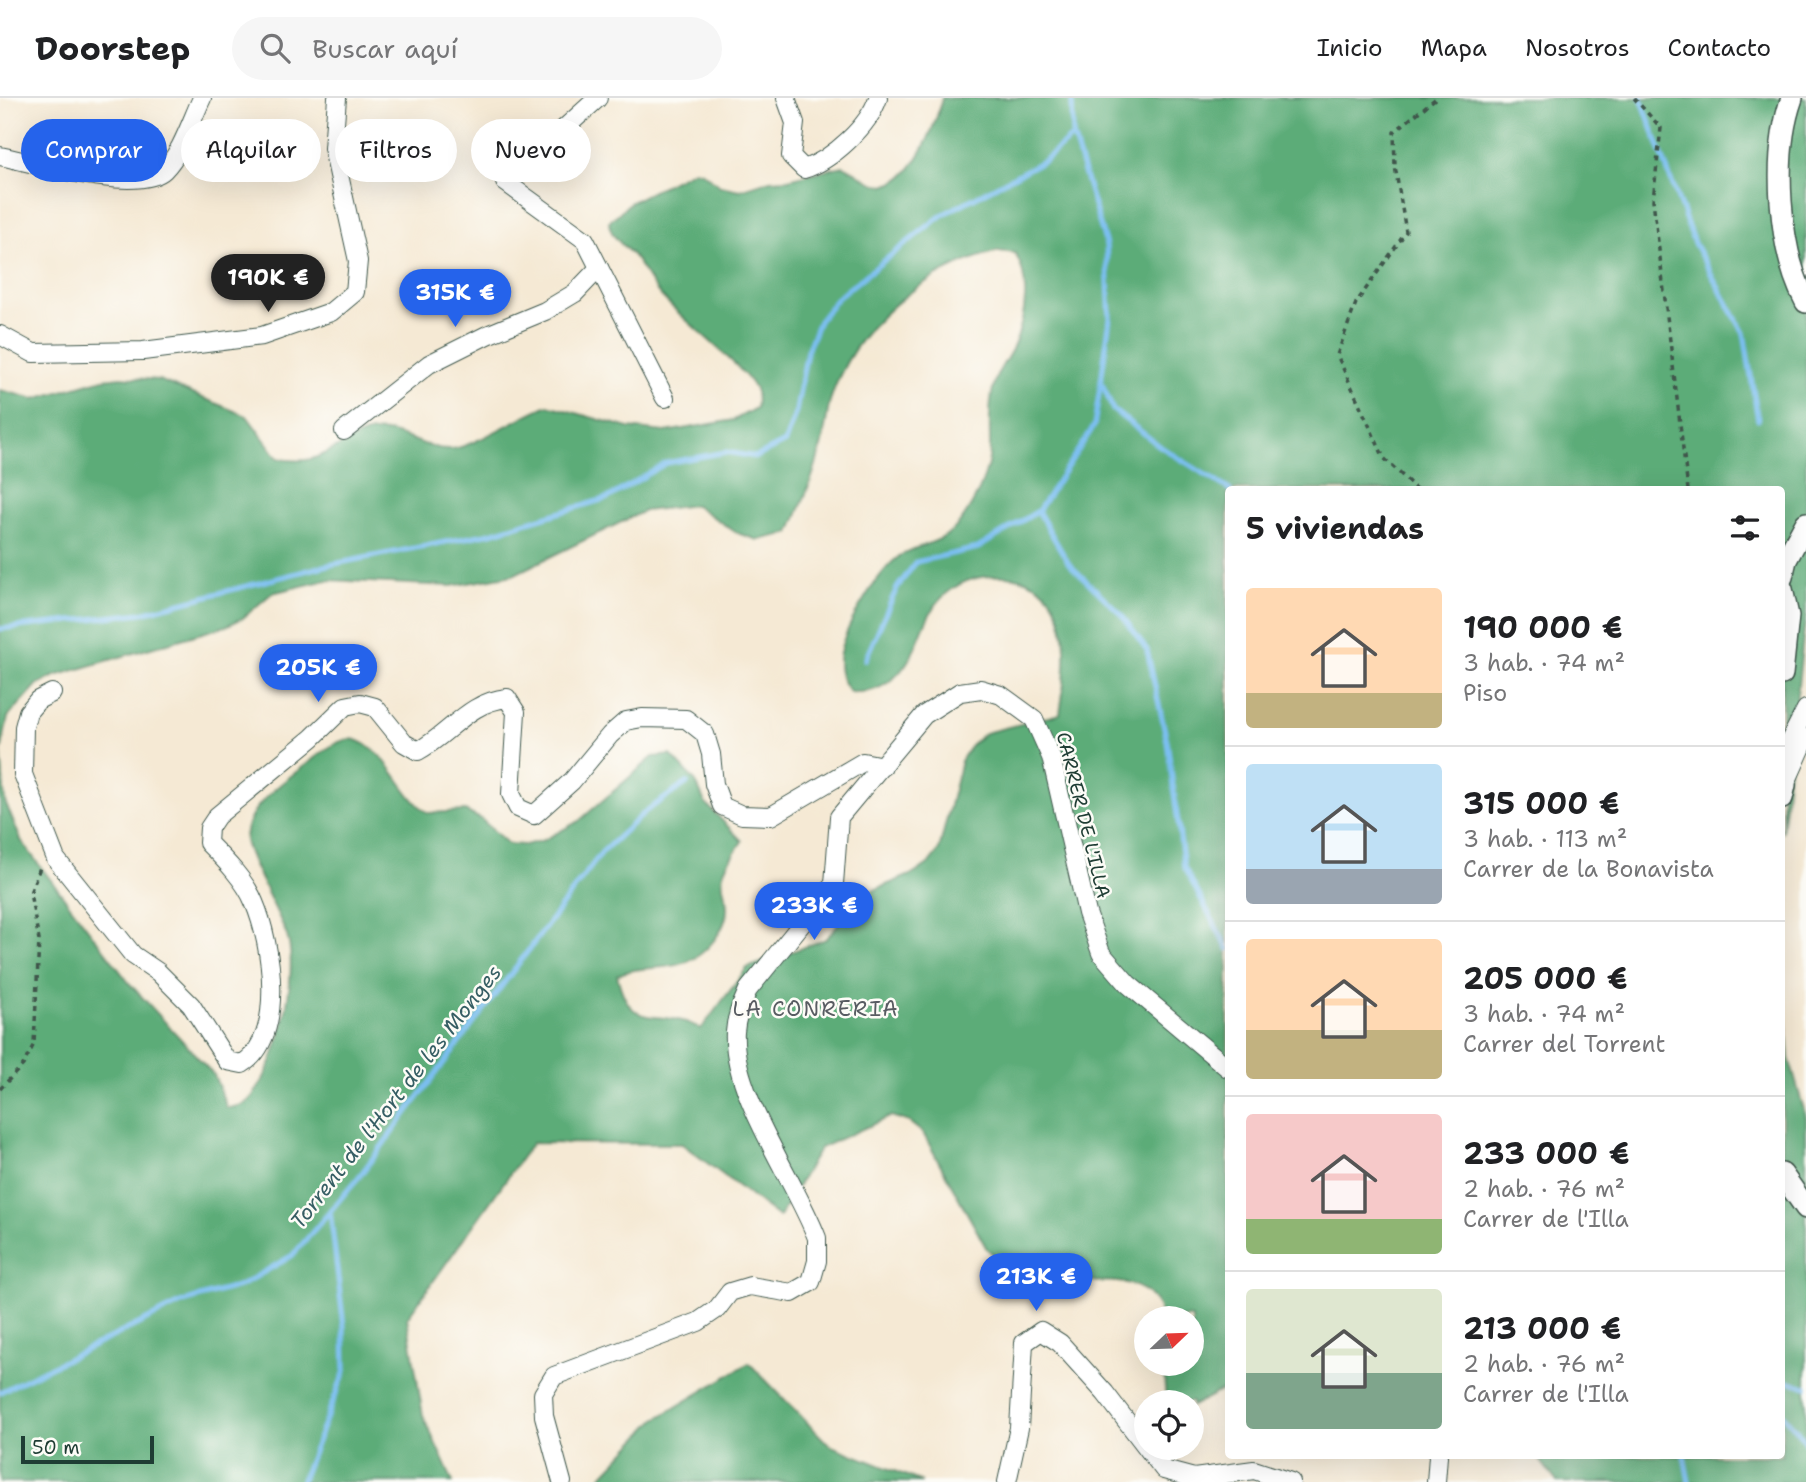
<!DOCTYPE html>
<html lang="es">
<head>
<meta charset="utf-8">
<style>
  body { margin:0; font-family:"Shantell Sans",sans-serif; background:#f6f6f6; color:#202124; height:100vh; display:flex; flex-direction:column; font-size:26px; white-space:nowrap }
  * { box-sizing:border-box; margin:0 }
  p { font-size:23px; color:#757577 }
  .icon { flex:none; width:38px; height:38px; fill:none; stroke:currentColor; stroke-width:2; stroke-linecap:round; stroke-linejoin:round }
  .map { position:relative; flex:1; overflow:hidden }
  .drawer { position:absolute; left:1225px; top:388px; width:560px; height:973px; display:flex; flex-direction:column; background:#fff; border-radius:7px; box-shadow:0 7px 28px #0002 }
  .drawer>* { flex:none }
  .banner { position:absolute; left:21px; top:21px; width:665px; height:63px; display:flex; gap:14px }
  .needle { width:46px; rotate:67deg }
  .tools { position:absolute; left:1134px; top:1208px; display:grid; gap:14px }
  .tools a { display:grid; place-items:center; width:70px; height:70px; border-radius:50%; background:#fff; box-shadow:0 7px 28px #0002; font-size:35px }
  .scale { position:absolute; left:21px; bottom:18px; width:133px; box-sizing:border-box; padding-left:7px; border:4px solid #1f3d34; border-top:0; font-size:19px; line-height:24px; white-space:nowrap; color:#1f3d34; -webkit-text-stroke:5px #fdfcf7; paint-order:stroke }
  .price { position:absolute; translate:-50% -60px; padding:0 16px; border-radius:24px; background:#2563eb; color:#fff; font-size:23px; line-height:46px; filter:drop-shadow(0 2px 4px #0008) }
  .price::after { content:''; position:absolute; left:50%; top:42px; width:21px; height:16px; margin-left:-10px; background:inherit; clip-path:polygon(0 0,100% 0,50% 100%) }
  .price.on { background:#222; color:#fff }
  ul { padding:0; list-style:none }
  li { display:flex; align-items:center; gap:21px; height:175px; padding:0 21px }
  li+li { border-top:2px solid #e0e0e0 }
  li span { display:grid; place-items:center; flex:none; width:196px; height:140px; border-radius:7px; color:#555 }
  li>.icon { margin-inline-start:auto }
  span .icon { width:84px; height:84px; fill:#fffc; stroke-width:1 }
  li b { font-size:30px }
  h2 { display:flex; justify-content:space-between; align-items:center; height:84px; padding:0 21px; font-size:30px }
  .chip { padding:0 24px; border-radius:32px; background:#fff; box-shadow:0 7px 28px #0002; font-size:24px; line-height:63px }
  .chip.on { background:#2563eb; color:#fff }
  header { display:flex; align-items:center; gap:42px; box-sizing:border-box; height:98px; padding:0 35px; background:#fff; border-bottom:2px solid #e0e0e0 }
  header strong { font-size:33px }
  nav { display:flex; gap:38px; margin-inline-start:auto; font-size:24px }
  .search { width:490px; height:63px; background:#f6f6f6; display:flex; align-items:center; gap:18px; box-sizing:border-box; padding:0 24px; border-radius:38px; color:#757577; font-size:26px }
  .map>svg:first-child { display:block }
  .forest { fill:#5cac78; stroke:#3e7456; stroke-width:2; fill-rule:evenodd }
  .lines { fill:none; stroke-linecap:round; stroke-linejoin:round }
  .stream { stroke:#7cbff2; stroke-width:5 }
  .minor-casing { stroke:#3f574c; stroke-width:20 }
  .tertiary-casing { stroke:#3f574c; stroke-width:24 }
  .path { stroke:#3f574c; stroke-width:3.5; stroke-dasharray:5 5; stroke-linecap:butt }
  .minor { stroke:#fff; stroke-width:18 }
  .tertiary { stroke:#fff; stroke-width:21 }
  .labels { text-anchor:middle; stroke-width:5; stroke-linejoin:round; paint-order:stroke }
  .street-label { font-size:19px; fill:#1f3d34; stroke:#fdfcf7 }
  .neighbourhood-label { font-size:21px; letter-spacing:2px; fill:#585c62; stroke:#fdfcf7 }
  .water-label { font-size:21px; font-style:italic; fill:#365e64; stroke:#fdfcf7 }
</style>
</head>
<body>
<header>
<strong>Doorstep</strong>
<div class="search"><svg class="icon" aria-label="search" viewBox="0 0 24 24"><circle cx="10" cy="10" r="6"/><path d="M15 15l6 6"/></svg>Buscar aquí</div>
<nav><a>Inicio</a><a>Mapa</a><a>Nosotros</a><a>Contacto</a></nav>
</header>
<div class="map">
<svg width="1806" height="1384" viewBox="0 0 1806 1384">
  <rect width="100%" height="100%" fill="#fdfcf7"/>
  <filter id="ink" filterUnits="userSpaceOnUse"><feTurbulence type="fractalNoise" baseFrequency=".0143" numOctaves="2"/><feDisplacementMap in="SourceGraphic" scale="14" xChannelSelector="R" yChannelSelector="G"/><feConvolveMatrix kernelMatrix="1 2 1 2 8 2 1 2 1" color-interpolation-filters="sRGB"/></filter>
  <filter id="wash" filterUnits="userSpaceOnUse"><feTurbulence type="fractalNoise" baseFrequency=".00686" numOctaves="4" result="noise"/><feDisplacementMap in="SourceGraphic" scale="28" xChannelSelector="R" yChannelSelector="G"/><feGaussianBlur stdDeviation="1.57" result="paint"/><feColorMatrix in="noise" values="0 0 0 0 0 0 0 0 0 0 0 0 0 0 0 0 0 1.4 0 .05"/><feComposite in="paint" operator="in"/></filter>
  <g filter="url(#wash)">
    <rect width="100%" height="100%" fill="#f5e9d4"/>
    <g class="forest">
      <path d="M942,0H1806V514L1782,735V392H1228V1289L1192,1308V1304H1166L1163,1265H1192V1220H1162C1149,1165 1086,1191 1044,1182C1022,1177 1004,1166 987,1151L923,1035L909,1024L891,1018L820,1050L779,1119L682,1046L532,1045L407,1220L423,1318L453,1384H0V292L35,301L103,281L121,279L159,282L247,318L278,360C321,371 332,345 368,335C397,327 421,352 451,351C472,350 524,316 548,307L629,330L665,334L734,322L756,310C757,305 757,300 756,294C747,269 679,220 658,194C649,183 642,169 633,158C624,147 610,139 609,124L631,104L694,72L702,74L720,88L740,92L770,82L788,81L843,68C855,72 865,83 877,86C911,95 937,24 942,0ZM998,153L1015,155C1031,182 1026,219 1014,247C1009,259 1000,269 996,280C988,302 990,327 990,349C990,373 975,404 961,423C942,449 918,444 897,460C876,476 838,538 839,565C839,578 843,585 850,594C870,595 883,591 898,576C921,553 921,516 947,495C965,480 983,477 1006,478C1077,483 1068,565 1060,616L985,635L971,647L961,663L939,752L928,766L915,775L862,797L826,841L747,870L701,931C659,906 632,940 617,877C639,867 664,873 687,864C706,856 728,831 727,809C727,797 720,789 723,776C725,766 736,753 742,743L705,705L696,684L671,657L653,659L579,723L544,742L525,747L508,746L481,721L465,713L428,715C400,695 391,657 359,643C343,636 324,653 312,662C288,681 246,706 245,741C245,756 281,818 287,838C300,875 277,977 247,1004C242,1008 234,1009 227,1010L214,977L130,886L31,756L21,742L5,704L1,654L8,619L38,586L55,578L226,528L243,520L272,495L327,482L451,488L513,477L644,413L695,407L737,435L758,442L790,435C803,404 816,373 823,340C826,328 827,315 830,303C853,227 924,172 998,153Z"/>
      <path d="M1782,883L1789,960L1806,1019V1384H1557L1537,1358H1782Z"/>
      <path d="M749,1265L829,1347L922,1384H596L656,1321Z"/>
    </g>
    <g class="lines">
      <g class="stream">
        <path d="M1072,0L1073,38L1106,147L1110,220L1101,283L1113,312L1161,349L1230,392"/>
        <path d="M1641,0L1694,145L1744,235L1758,322"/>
        <path d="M1101,283L1094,328L1038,413L1069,466L1121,516L1147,552L1167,643L1184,769L1228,851"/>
        <path d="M0,531L142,515L324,468L491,435L608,400L666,365L726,354L756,359L785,344L796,313L807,253L819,223L838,199L942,117L1045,62L1073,38"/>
        <path d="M865,562L897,490L916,464L978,450L1038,413"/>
        <path d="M1782,1281L1806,1289"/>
        <path d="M0,1294L183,1204L242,1187L293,1157L358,1080L602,754L646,713L687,685"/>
        <path d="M1782,1315L1806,1344"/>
        <path d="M1684,1358L1689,1384"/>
        <path d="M301,1384L345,1273L344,1229L330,1113"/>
      </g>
    </g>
  </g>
  <g filter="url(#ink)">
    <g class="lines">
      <g class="minor-casing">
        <g id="minor">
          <path d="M598,0L505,84L585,142L665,300"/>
          <path d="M786,0L795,25L791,58L804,71C832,62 869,28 878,0"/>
          <path d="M0,58C34,65 139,96 164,72C182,54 191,23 202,0"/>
          <path d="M0,237L33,255L143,253L262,238L331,214L355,194L358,163L333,50L337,0"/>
          <path d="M344,333L429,266L487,237L545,213L575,195L599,170"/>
          <path d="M52,595L38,602L28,614L24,629L23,676L56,761L133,857L158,874L191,907L227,963L242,966C286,939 272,846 254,804C245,782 225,762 208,745L209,730L217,718L312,640L345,608L360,605L375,609L404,645L418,653C450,636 468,604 507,600L516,614L511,696L518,710L534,717L572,683L610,637L626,623L642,620L686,621L705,636L711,656L714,686L722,708L742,717L771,718L863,664L883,668"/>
          <path d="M1782,658L1806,611"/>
          <path d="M1785,687L1806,640"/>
          <path d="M562,1384L544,1318L543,1296L554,1278L698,1224L717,1211L730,1194L750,1188L792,1195L811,1184L817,1163V1140C795,1082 731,994 735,934C736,918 742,906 748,892L834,786L839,719L924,617L960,594L981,591L1001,597L1034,621L1051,659L1087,815L1101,855L1128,886L1228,970"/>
          <path d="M1007,1384L1019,1330L1024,1245L1041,1233L1060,1245L1105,1295L1164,1372L1194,1380L1254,1372L1291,1384"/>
          <path d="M1436,1384L1438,1358"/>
        </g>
      </g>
      <g class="tertiary-casing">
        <g id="tertiary">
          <path d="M1792,0C1772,56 1778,152 1806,204"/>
          <path d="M1782,479L1786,462L1806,425"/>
          <path d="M1782,491L1788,518L1782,576"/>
          <path d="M1782,675L1785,687L1782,700"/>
          <path d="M1782,1076L1806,1110"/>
        </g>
      </g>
      <g class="path">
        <path d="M1634,0L1661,30L1653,102L1688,392"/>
        <path d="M1417,392L1384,360L1337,257L1356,205L1406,134L1395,68L1394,34L1436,0"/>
        <path d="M0,991L23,967L34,946L39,842L30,795L41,767"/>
      </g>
      <use href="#minor" class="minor"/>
      <use href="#tertiary" class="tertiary"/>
    </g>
  </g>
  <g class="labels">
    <g class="street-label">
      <text transform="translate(1084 717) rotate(76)" y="7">CARRER DE L'ILLA</text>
    </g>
    <g class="neighbourhood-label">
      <text x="816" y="918">LA CONRERIA</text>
    </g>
    <g class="water-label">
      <text transform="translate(396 999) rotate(-52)" y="7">Torrent de l'Hort de les Monges</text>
    </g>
  </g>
</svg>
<div class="tools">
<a><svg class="needle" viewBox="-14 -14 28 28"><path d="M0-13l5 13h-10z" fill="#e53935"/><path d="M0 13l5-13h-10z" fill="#757577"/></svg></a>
<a><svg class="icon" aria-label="locate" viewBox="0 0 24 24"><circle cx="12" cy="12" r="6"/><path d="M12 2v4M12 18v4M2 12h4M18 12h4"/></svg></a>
</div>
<div class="scale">50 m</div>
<b class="price on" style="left:268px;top:216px">190K €</b>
<b class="price" style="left:455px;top:231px">315K €</b>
<b class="price" style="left:318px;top:606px">205K €</b>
<b class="price" style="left:814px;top:844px">233K €</b>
<b class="price" style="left:1036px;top:1215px">213K €</b>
<div class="banner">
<a class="chip on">Comprar</a>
<a class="chip">Alquilar</a>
<a class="chip">Filtros</a>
<a class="chip">Nuevo</a>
</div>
<section class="drawer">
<h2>5 viviendas<svg class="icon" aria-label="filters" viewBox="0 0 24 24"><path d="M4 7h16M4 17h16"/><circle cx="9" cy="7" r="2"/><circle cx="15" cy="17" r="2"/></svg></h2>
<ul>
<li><span style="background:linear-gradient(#ffd9b3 75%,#c2b280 0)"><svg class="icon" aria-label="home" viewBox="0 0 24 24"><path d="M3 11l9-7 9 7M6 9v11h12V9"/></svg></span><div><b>190 000 €</b><p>3 hab. · 74 m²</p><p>Piso</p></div></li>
<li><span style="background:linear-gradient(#bfe0f5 75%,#9aa5b1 0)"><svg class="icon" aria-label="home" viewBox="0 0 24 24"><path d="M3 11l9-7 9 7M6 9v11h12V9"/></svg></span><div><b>315 000 €</b><p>3 hab. · 113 m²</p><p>Carrer de la Bonavista</p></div></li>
<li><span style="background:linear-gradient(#ffd9b3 65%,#c2b280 0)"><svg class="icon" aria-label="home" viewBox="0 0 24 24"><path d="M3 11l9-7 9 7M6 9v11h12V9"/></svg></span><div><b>205 000 €</b><p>3 hab. · 74 m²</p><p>Carrer del Torrent</p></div></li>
<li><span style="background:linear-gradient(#f6c9c9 75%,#8fb573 0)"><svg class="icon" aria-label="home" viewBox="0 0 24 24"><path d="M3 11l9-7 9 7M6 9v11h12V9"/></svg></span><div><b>233 000 €</b><p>2 hab. · 76 m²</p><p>Carrer de l'Illa</p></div></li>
<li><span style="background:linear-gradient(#dfe7d0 60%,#7fa58c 0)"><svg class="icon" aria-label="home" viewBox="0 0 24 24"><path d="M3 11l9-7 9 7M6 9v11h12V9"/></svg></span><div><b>213 000 €</b><p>2 hab. · 76 m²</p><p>Carrer de l'Illa</p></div></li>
</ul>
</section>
</div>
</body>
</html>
